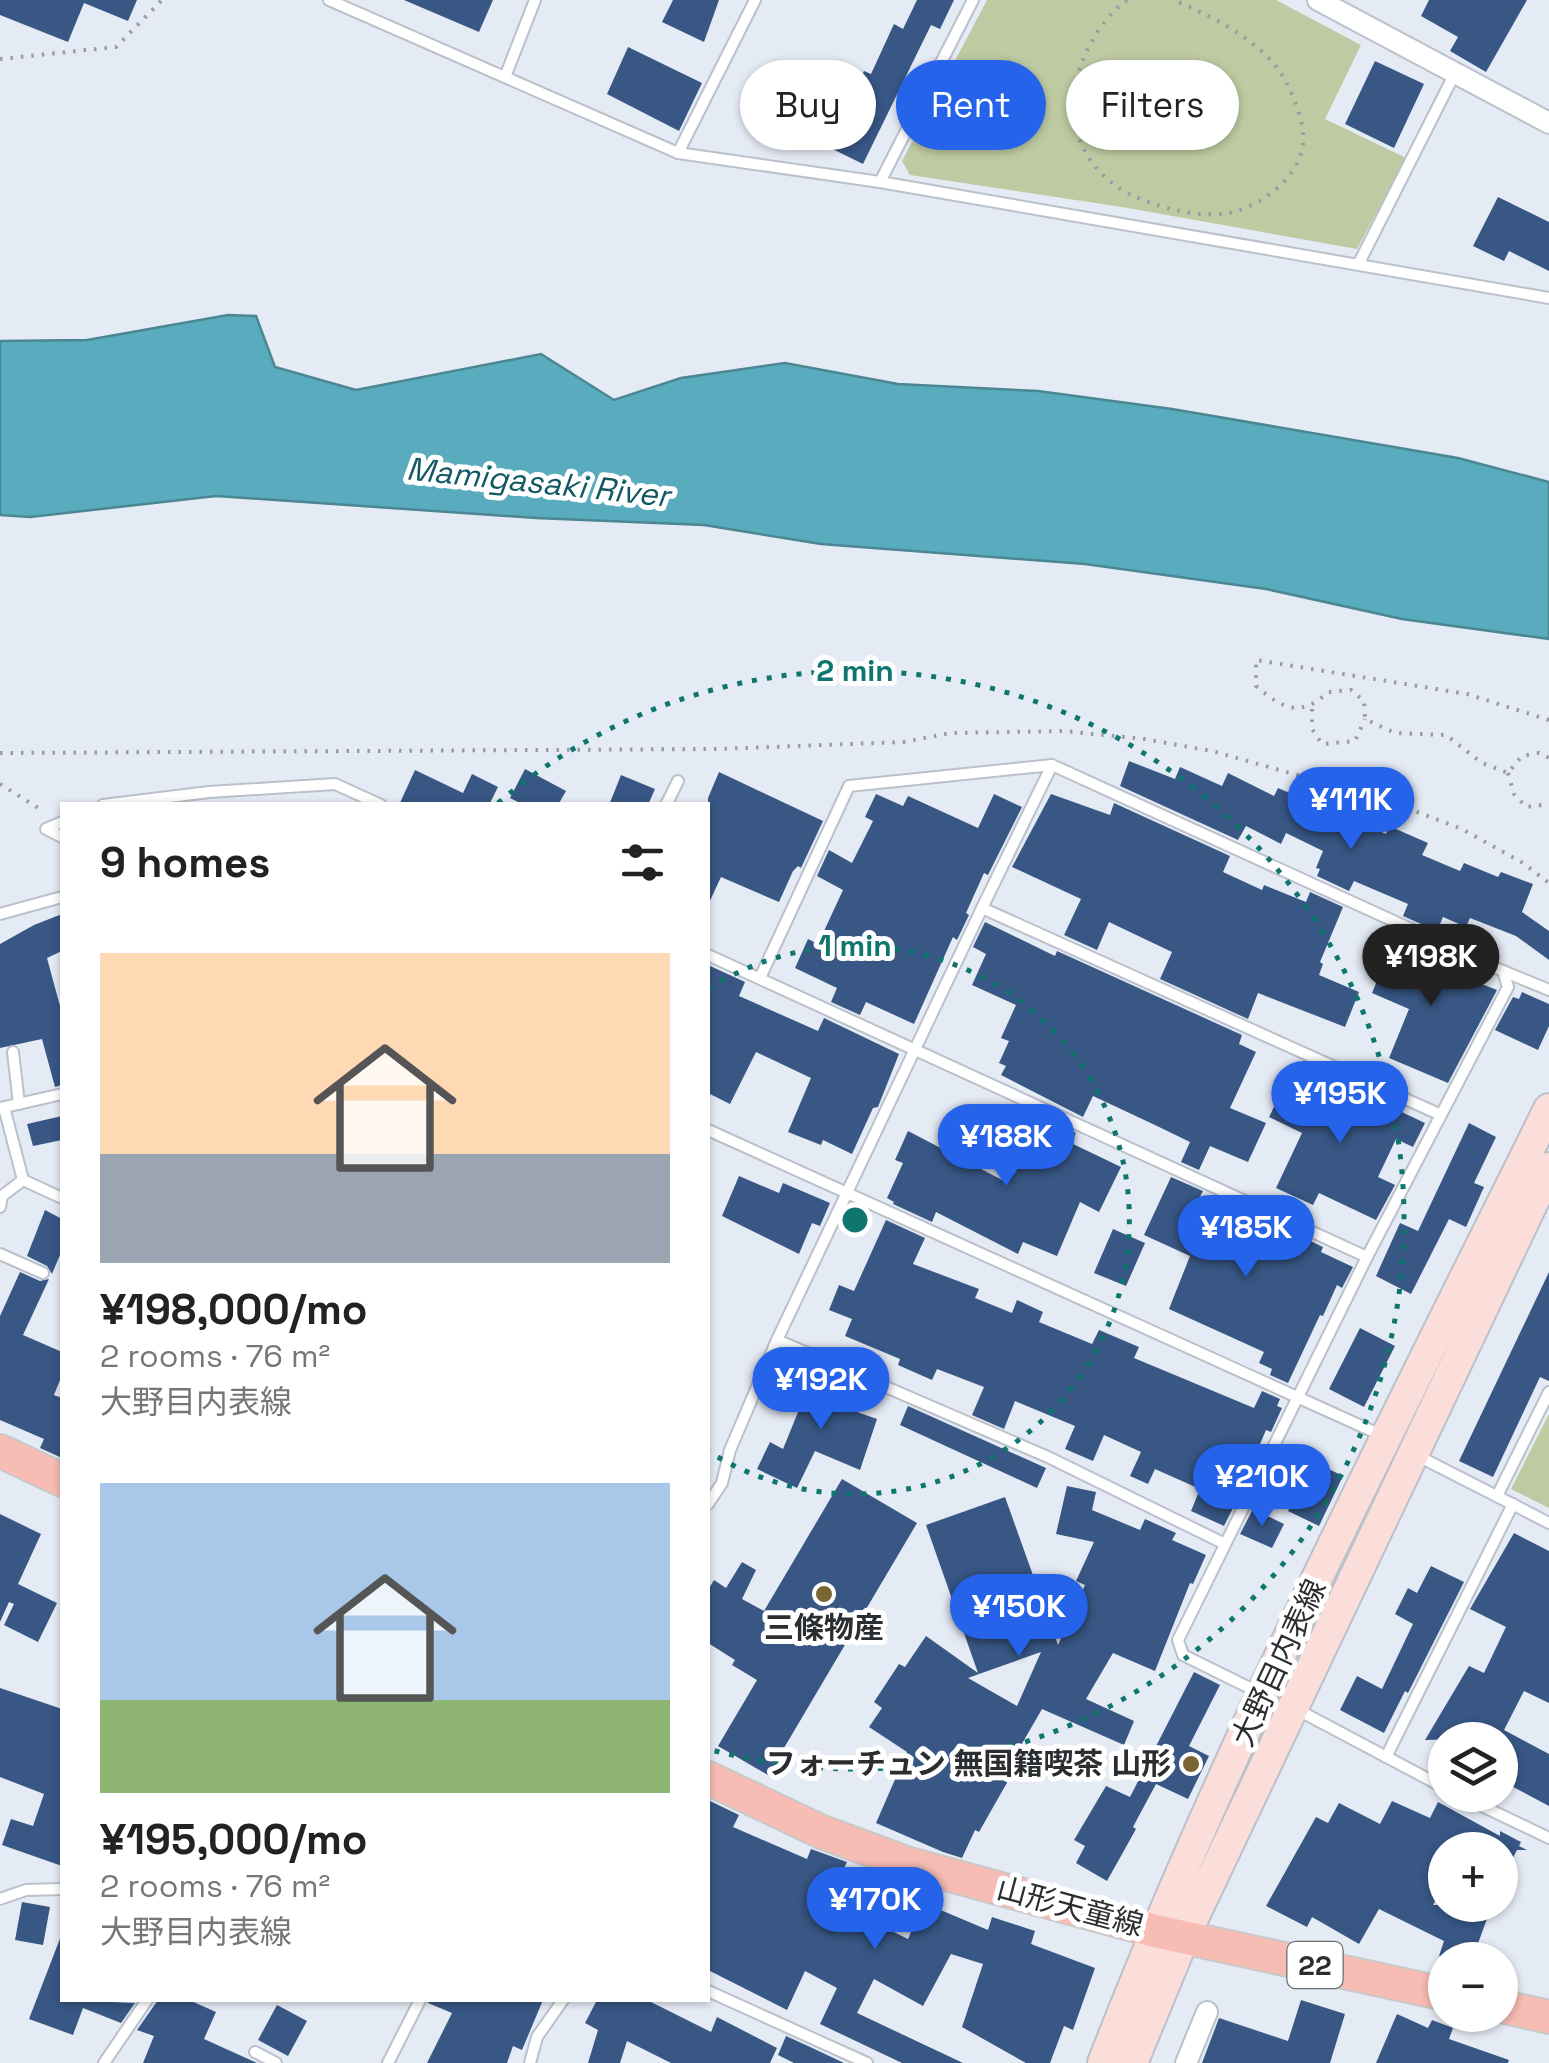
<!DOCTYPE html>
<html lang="en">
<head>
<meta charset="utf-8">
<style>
  body { margin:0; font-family:"Space Grotesk","Noto Sans JP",sans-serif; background:#f6f6f6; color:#222; height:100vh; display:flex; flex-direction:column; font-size:38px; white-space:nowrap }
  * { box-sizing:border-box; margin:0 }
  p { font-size:32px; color:#767676 }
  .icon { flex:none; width:55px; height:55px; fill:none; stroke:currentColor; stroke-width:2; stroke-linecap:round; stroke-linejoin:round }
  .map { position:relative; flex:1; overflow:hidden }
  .side { position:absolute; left:60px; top:802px; width:650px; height:1200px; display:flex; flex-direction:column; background:#fff; border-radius:0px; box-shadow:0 2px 8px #0004 }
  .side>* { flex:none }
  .hud { position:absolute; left:740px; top:60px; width:658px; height:90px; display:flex; gap:20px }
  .controls { position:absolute; left:1428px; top:1722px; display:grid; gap:20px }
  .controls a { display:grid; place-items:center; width:90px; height:90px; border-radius:50%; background:#fff; box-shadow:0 2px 8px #0004; font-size:50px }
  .price { position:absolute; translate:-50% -85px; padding:0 22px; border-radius:35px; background:#2563eb; color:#fff; font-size:32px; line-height:65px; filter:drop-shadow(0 2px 5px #0008) }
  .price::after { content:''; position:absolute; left:50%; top:60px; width:30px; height:22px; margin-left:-15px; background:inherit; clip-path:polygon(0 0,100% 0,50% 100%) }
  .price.current { background:#222; color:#fff }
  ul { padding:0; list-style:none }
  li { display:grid; align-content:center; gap:20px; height:530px; padding:0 40px }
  li span { display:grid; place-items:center; height:310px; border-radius:0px; color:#555 }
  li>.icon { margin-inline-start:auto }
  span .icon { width:180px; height:180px; fill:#fffc; stroke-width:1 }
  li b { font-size:42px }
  h2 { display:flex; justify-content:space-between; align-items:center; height:120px; padding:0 40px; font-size:42px }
  .chip { padding:0 35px; border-radius:45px; background:#fff; box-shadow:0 2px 8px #0004; font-size:35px; line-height:90px }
  .chip.current { background:#2563eb; color:#fff }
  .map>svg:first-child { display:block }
  .green { fill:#becaa2 }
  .water { fill:#59acbd; stroke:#4b8693; stroke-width:2.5 }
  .building { fill:#385785; fill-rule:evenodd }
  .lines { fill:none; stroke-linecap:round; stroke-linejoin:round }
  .lane-casing { stroke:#bbc1ca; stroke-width:14 }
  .street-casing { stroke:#bbc1ca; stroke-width:24 }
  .secondary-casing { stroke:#bbc1ca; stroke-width:34 }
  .primary-casing { stroke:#c8c9c9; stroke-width:36 }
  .path { stroke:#979ca3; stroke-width:4; stroke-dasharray:2.5 8; stroke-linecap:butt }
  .lane { stroke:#fff; stroke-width:10 }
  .street { stroke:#fff; stroke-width:20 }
  .secondary { stroke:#fbded9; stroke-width:30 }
  .primary { stroke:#f7bcb3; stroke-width:32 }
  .ring { fill:none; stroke:#0f766e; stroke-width:5; stroke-dasharray:5 10 }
  .poi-dot { fill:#796634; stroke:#fff; stroke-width:4 }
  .labels { text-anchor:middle; stroke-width:10; stroke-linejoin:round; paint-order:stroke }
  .shield { fill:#fff; stroke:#6b6d6f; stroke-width:2.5 }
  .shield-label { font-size:28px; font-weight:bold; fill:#2b2e31 }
  .poi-label { font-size:30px; font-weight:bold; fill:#2b2e31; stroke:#fff }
  .street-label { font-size:30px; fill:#2b2e31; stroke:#fff }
  .water-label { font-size:32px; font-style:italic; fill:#115864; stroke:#fff }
  .centre { fill:#0f766e; stroke:#fff; stroke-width:5 }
  .ring-label { font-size:30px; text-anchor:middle; font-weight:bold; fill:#0f766e; stroke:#fff; stroke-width:10; stroke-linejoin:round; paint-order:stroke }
</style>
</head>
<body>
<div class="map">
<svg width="1549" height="2063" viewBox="0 0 1549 2063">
  <rect width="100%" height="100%" fill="#e5ebf5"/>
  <g class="green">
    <path d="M987,0H1276L1361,45L1325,119L1406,158L1357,249L1122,207L910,175L902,161Z"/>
    <path d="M1549,1414V1508L1511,1489Z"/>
  </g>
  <path class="water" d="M228,315L256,316L275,367L356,390L541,354L614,400L681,378L785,363L898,384L1038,391L1172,409L1458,458L1549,482V639L1402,619L1266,589L1085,564L821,544L704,525L536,518L216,496L30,517L0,515V341L87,340Z"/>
  <g class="building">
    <path d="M0,0H137L128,21L84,3L68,42L0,15Z"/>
    <path d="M404,0H493L479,32Z"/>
    <path d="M673,0H719L704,42L662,22Z"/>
    <path d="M917,0H954L940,29L931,25L863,164L810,138L825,106L842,115L864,71L871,74L894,24L903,29Z"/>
    <path d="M1429,0H1527L1486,72L1450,51L1458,37L1421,16Z"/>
    <path d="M628,47L702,83L679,131L607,94Z"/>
    <path d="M1375,61L1424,84L1394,148L1345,124Z"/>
    <path d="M1498,197L1549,222V271L1509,251L1504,261L1473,246Z"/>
    <path d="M1129,761L1175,779L1180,767L1222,786L1228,773L1274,796L1278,788L1386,834L1389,826L1428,843L1422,855L1460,871L1464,863L1498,877L1501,872L1533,884L1522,912L1549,931V960L1516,936L1470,918L1466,927L1443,917L1437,931L1403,916L1408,904L1354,881L1349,891L1317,876L1320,869L1316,868L1323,851L1286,833L1281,844L1246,826L1238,840L1120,786Z"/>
    <path d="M525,769L566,791L558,805H524L510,798Z"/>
    <path d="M415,770L463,793L472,774L498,787L489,805H399Z"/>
    <path d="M719,772L823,821L801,868L798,866L793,871L779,902L721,877L708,905V798Z"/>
    <path d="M621,775L655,789L648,805H609Z"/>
    <path d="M876,794L903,806L908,796L978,828L994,794L1022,807L988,875L984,873L966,913L969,915L957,940L953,937L914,1024L866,1002L860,1015L831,1002L837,988L795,968L808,939L818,944L843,890L817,876L829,850L852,863L873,821L865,817Z"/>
    <path d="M1051,794L1110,815L1114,803L1230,856L1223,872L1262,890L1264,885L1306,902L1310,892L1343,907L1320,962L1323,964L1319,975L1359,992L1345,1027L1258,993L1248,1019L1160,979L1172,952L1109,922L1097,950L1064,935L1081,899L1012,867Z"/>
    <path d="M62,914V951L47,958L60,1006L62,1005V1085L55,1087L42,1039L0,1048V944L34,925Z"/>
    <path d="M985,922L1055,956L1057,951L1242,1035L1239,1044L1256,1052L1230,1108L1266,1123L1248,1162L1210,1146L1199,1170L1181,1162L1190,1142L1155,1125L1093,1096L1083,1117L1001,1075L1006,1066L999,1063L1009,1041L1001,1038L1016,1005L972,985L986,954L973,947Z"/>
    <path d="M1397,932L1431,948L1425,962L1497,990L1448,1083L1389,1058L1409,1009L1372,993Z"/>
    <path d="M708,965L745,982L739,996L818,1031L824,1018L899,1054L878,1107L873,1108L852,1154L823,1140L821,1145L788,1132L811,1078L756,1052L730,1104L708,1093Z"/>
    <path d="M1522,992L1549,1004V1026L1538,1050L1495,1030L1513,997L1519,999Z"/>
    <path d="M1289,1077L1329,1096L1333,1086L1389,1112L1391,1107L1425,1123L1413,1147L1396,1139L1378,1177L1395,1185L1376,1220L1319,1193L1313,1205L1276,1188L1302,1133L1269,1117Z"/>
    <path d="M62,1116V1140L33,1146L27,1124Z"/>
    <path d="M1040,1117L1076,1133L1071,1143L1121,1167L1099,1212L1080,1202L1057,1256L1023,1242L1018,1254L936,1212L932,1222L893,1204L894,1202L887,1198L903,1163L895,1160L908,1131L1008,1183Z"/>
    <path d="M1469,1123L1496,1137L1474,1183L1484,1187L1466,1227L1449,1219L1411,1294L1376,1276L1400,1223L1418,1231Z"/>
    <path d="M739,1176L779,1193L783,1183L830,1203L820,1226L812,1223L799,1254L722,1216Z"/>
    <path d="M1171,1177L1203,1191L1194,1209L1294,1254L1302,1237L1323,1247L1321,1252L1353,1267L1342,1288L1337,1285L1323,1316L1320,1315L1288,1383L1270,1375L1272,1369L1259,1363L1264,1352L1169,1309L1190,1256L1144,1235Z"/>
    <path d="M45,1210L62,1219V1250L52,1274L47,1266L27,1256Z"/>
    <path d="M886,1220L925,1238L913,1264L979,1289L975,1298L1012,1313L1017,1300L1043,1312L1039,1322L1092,1344L1099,1330L1139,1347L1134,1358L1254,1408L1262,1391L1280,1399L1277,1406L1282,1408L1271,1432L1266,1430L1251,1465L1254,1466L1224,1526L1191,1511L1200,1489L1155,1469L1148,1484L1130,1476L1141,1452L1104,1435L1093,1461L1065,1449L1075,1426L1015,1401L1004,1429L972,1415L984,1387L937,1369L932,1380L898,1365L900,1359L845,1336L852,1319L829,1310L839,1285L854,1291Z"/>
    <path d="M1113,1229L1145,1243L1126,1286L1094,1273Z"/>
    <path d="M20,1272L40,1281L49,1279L23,1335L62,1352V1375L54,1395L62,1398V1458L40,1448L44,1439L0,1420V1316Z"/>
    <path d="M1549,1272V1381L1540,1377L1493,1477L1459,1461Z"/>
    <path d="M1360,1328L1395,1346L1364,1407L1329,1389Z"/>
    <path d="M816,1368L850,1382L840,1406L877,1419L860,1470L815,1451L797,1488L757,1469L770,1442L783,1449Z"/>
    <path d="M908,1406L1046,1468L1037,1488L900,1425Z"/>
    <path d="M1312,1461L1343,1476L1319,1526L1288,1511Z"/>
    <path d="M842,1479L917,1523L768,1775L718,1746L757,1680L732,1665L735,1660L708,1643V1590L714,1580L726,1588L742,1562L756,1570L742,1599L764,1611Z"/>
    <path d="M1067,1486L1096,1492L1092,1510L1140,1530L1145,1519L1176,1533L1172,1540L1206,1555L1193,1584L1190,1583L1155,1671L1113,1653L1086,1699L1134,1721L1124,1745L1042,1709L1012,1761L1017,1765L979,1832L975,1830L962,1858L943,1852L876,1823L907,1752L869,1727L882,1708L874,1702L899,1664L905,1667L926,1636L978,1673L926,1525L1005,1497L1058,1645L1085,1585L1076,1581L1094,1542L1056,1534ZM1041,1652L1017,1706L968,1678L979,1674Z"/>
    <path d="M1253,1509L1284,1524L1272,1548L1240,1534Z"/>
    <path d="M0,1514L41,1534L18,1584L57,1603L38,1642L4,1625L14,1604L9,1602L0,1622Z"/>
    <path d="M1514,1533L1549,1551V1703L1524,1691L1504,1730L1549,1754V1806L1500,1780V1738L1425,1740L1469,1666L1484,1673L1506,1627L1470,1609Z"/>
    <path d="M1431,1566L1464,1582L1408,1693L1405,1691L1384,1733L1340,1710L1357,1676L1382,1689L1413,1624L1395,1614L1408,1588L1417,1593Z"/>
    <path d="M1194,1672L1220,1685L1189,1746L1209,1756L1188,1799L1156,1784L1133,1827L1136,1829L1107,1881L1076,1863L1085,1846L1074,1840L1106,1786L1130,1797Z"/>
    <path d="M0,1688L62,1709V1866L2,1845L11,1819L33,1826L44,1794L0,1777Z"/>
    <path d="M708,1800L739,1815L733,1827L807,1859L811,1849L847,1862L829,1900L908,1939L924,1903L988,1930L992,1917L1035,1931L1031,1944L1095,1968L1073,2030L1064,2026L1050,2063H1026L962,2027L983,1964L951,1954L923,2006L874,1979L857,2013L963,2063H902L820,2024L837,1988L805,1971L787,2010L708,1970Z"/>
    <path d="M1392,1801L1430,1818L1438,1802L1500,1836V1831L1521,1842L1519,1846L1527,1850H1517L1500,1883V1850H1445V1881L1433,1905H1492L1472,1960H1451L1439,1956L1444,1941L1379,1909L1359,1944L1312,1917L1307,1927L1266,1906L1316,1817L1328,1823L1339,1803L1380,1824Z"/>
    <path d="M22,1902L50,1907L43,1945L15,1940Z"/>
    <path d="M61,1936L62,2000L135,2003L121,2023L83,2008L73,2035L29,2019Z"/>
    <path d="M158,2000H189L216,2012L204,2039L257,2063H143L154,2036L137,2030Z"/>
    <path d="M429,2000H543L522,2050L513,2046L507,2063H427L452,2013L428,2003Z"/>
    <path d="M597,2000H647L711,2032L717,2017L777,2048L770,2063H671L627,2041L620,2063H588L598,2030L585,2023Z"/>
    <path d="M1301,2000L1345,2014L1330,2063H1202L1219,2018L1288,2041Z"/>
    <path d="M277,2005L307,2021L288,2056L258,2040Z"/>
    <path d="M1397,2014L1428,2028L1432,2020L1453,2028L1449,2039L1509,2060L1508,2063H1376Z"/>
    <path d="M786,2036L808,2046L844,2063H794L778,2055Z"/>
  </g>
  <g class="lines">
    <g class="lane-casing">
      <g id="lane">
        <path d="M329,0L678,153L880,182L1549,298"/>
        <path d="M505,77L535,0"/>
        <path d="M678,153L755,0"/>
        <path d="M880,182L973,0"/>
        <path d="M1359,263L1455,73"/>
        <path d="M1052,765L1503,971L1508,987L1441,1115"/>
        <path d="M103,805L209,792L335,784L381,805"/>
        <path d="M666,805L678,781"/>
        <path d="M62,822L46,829L62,837"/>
        <path d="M0,914L62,897"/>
        <path d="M708,955L1367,1257L1178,1640L1183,1655L1260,1693"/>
        <path d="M1503,971L1549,990"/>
        <path d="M760,978L849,786L1052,765L982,908"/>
        <path d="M13,1052L19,1104"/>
        <path d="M4,1107L23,1180L62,1198"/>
        <path d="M1,1108L62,1094"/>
        <path d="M708,1130L1381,1435"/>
        <path d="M0,1207L2,1196L23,1180"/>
        <path d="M0,1254L43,1273"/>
        <path d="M777,1340L1048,1457L1223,1543"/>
        <path d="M1418,1456L1549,1523"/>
        <path d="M1497,1496L1549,1392"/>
        <path d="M708,1504L722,1483L730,1450L777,1340L982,908L1441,1115L1367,1257"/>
        <path d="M1296,1709L1445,1788"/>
        <path d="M1386,1757L1513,1504"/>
        <path d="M1459,1795L1549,1838"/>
        <path d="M0,1899L26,1890L62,1889"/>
        <path d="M708,1991L867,2063"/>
        <path d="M255,2052L276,2063"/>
        <path d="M104,2063L147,2000"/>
        <path d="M388,2063L420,2000"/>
        <path d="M530,2063L537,2037L563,2000"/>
      </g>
    </g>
    <g class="street-casing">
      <g id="street">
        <path d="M1318,0L1549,123"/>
        <path d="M1186,2063L1207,2012"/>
      </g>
    </g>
    <g class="secondary-casing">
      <g id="secondary">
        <path d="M1103,2063C1230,1736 1394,1423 1549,1109"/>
        <path d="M1132,2063L1184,1937L1549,1168"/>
      </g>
    </g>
    <g class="primary-casing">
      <g id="primary">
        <path d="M0,1451L62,1480"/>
        <path d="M708,1778L822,1832L906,1863L1155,1931L1445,1994"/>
        <path d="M1500,2006L1549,2017"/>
      </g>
    </g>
    <g class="path">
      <path d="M1127,0C1096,21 1069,77 1073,113C1077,155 1107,188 1146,201C1170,210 1195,216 1221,214C1255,211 1299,180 1303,144C1305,123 1294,96 1284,78C1263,42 1211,15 1173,0"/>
      <path d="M0,59L116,47L162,0"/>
      <path d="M1312,709V729L1322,744L1355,741L1365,719"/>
      <path d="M1549,720L1467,694L1256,660V686C1283,709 1301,718 1328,692L1351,690L1364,701L1365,719L1395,733L1446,735L1482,763L1508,773L1522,756L1539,753L1549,758"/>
      <path d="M0,753L717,749L903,742L951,733L1064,731L1144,739L1212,751L1386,800L1462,829L1523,863L1549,883"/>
      <path d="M1508,773L1514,794L1526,807L1549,804"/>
      <path d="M0,784L43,811"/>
    </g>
    <use href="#lane" class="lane"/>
    <use href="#street" class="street"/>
    <use href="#secondary" class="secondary"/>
    <use href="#primary" class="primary"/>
  </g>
  <g class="ring">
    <path d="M708 989A274 274 0 1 1 708 1451"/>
    <path d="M498 803A549 549 0 1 1 708 1749"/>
  </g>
  <g class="poi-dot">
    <circle cx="824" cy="1594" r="10"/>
    <circle cx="1191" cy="1764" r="10"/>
  </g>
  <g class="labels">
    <rect class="shield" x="1287.5" y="1942" width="55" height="46" rx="8"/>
    <g class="shield-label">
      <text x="1315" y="1975">22</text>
    </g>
    <g class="poi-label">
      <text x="824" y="1638">三條物産</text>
      <text x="1171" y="1774" text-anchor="end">フォーチュン 無国籍喫茶 山形</text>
    </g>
    <g class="street-label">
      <text transform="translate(1279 1663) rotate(-65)" y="10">大野目内表線</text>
      <text transform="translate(1070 1907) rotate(15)" y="10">山形天童線</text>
    </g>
    <g class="water-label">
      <text transform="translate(538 482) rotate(6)" y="11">Mamigasaki River</text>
    </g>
  </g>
  <circle cx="855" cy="1220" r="15" class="centre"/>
  <g class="ring-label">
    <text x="855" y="681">2 min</text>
    <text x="855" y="956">1 min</text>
  </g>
</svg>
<div class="controls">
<a><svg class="icon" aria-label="layers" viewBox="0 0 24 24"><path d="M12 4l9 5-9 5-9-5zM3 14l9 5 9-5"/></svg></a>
<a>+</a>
<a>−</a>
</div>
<b class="price" style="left:1351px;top:852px">¥111K</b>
<b class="price current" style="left:1431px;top:1009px">¥198K</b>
<b class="price" style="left:1340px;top:1146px">¥195K</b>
<b class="price" style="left:1006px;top:1189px">¥188K</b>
<b class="price" style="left:1246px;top:1280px">¥185K</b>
<b class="price" style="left:821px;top:1432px">¥192K</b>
<b class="price" style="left:1262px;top:1529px">¥210K</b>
<b class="price" style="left:1019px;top:1659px">¥150K</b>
<b class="price" style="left:875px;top:1952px">¥170K</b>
<div class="hud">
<a class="chip">Buy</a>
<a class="chip current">Rent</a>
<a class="chip">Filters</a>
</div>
<section class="side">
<h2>9 homes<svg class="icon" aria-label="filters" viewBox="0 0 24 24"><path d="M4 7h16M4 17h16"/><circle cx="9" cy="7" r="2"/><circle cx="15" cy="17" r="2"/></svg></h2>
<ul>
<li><span style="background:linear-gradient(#ffd9b3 65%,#9aa5b1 0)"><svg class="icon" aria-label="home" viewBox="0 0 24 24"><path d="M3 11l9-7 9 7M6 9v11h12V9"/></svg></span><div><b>¥198,000/mo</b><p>2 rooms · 76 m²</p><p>大野目内表線</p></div></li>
<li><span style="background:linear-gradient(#a9c7e8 70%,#8fb573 0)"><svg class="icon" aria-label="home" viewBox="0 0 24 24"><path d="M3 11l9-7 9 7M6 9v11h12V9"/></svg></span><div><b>¥195,000/mo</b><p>2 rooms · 76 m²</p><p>大野目内表線</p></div></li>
</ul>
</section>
</div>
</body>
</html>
